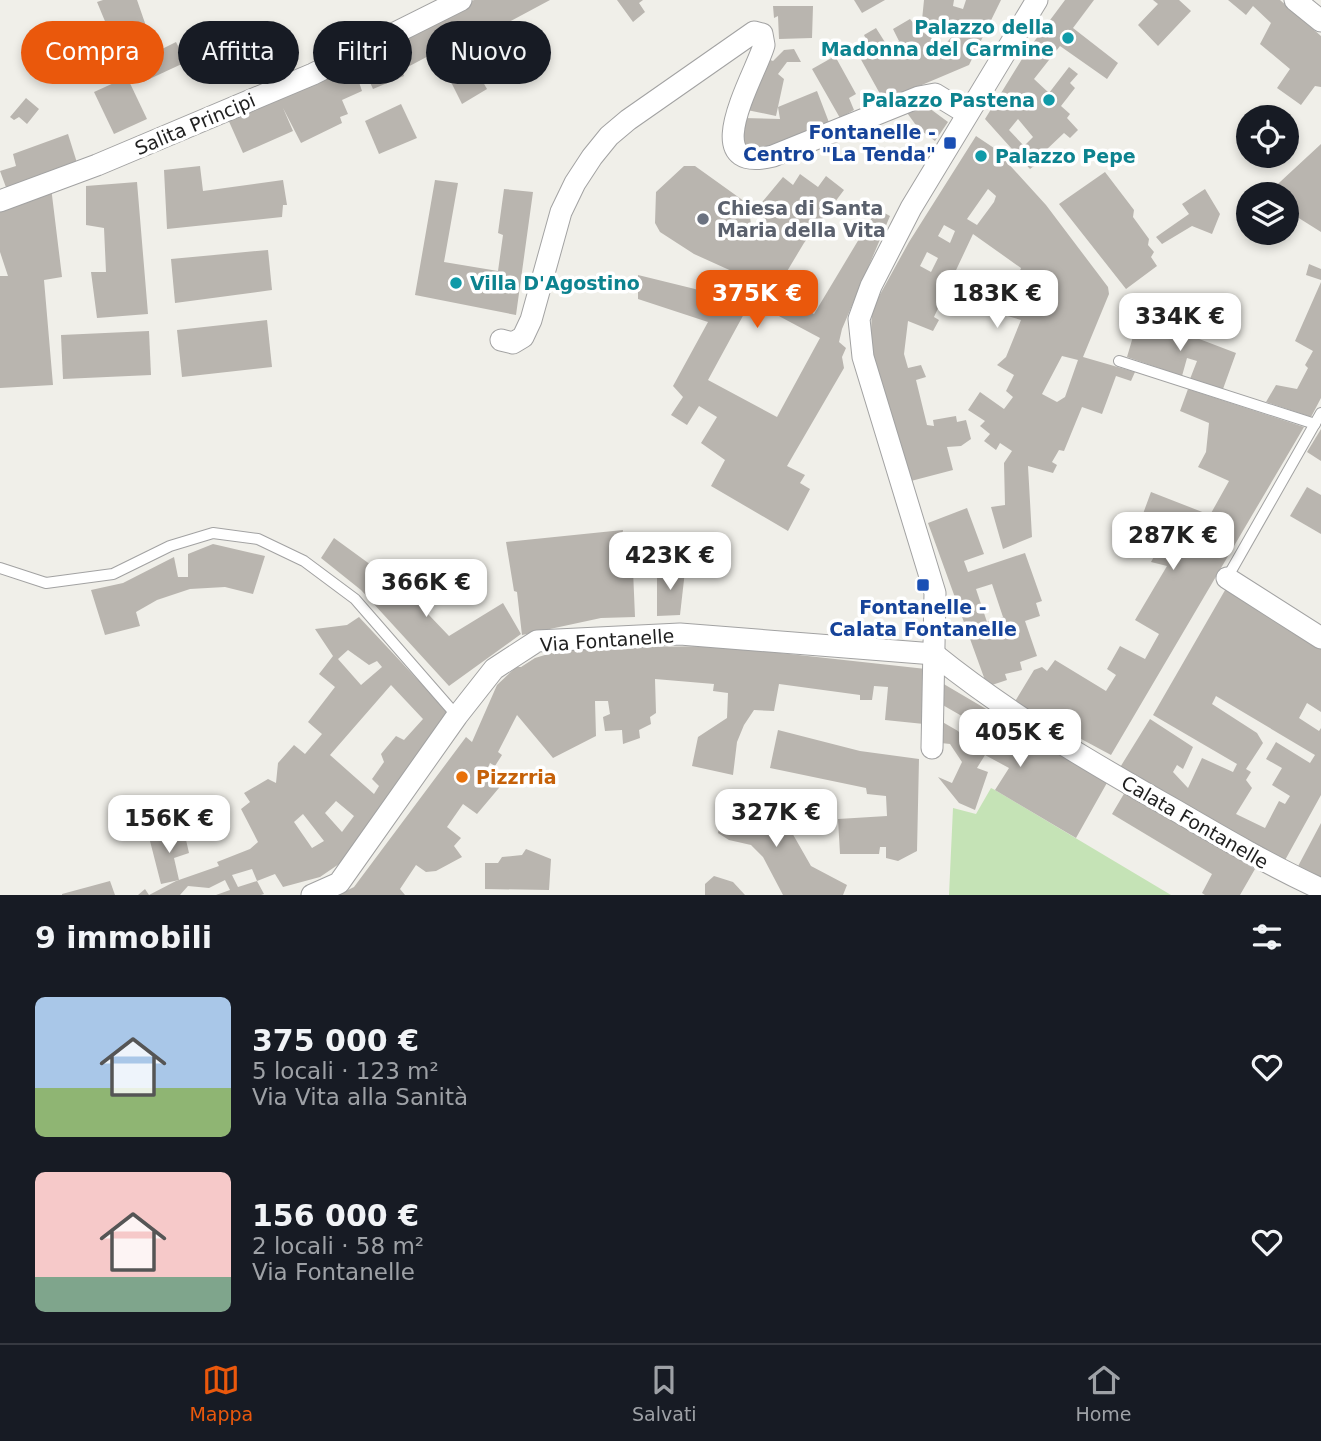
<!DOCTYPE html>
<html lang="it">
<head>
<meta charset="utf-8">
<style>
  body { margin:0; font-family:"DejaVu Sans",sans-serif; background:#242831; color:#f1f3f6; height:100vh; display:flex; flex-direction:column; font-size:26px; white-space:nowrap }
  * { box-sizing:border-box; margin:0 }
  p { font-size:23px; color:#9ea1a6 }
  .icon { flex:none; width:38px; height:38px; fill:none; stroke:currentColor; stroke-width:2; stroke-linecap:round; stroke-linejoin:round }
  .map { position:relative; height:895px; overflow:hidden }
  .sheet { display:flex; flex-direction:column; background:#171b24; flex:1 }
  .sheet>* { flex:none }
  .banner { position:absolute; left:21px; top:21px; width:700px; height:63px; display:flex; gap:14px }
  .controls { position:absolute; left:1236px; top:105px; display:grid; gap:14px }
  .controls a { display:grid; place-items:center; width:63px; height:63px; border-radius:50%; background:#171b24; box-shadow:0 4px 10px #0003; font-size:35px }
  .price { position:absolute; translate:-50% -60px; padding:0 16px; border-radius:14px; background:#fff; color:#222; font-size:23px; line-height:46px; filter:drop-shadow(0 2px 4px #0008) }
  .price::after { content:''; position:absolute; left:50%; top:42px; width:21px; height:16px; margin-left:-10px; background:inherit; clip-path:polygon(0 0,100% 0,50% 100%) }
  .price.selected { background:#ea580c; color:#fff }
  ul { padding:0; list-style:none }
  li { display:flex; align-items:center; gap:21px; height:175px; padding:0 35px }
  li span { display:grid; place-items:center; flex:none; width:196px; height:140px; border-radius:10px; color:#555 }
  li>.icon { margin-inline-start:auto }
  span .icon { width:84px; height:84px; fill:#fffc; stroke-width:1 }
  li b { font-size:30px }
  h2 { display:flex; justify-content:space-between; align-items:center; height:84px; padding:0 35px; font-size:30px }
  .tag { padding:0 24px; border-radius:32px; background:#171b24; box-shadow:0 4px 10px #0003; font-size:24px; line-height:63px }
  .tag.selected { background:#ea580c; color:#fff }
  .dock { display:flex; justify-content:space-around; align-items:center; height:98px; border-top:2px solid #363941; background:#171b24; font-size:19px; color:#9ea1a6 }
  .dock a { display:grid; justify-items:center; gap:4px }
  .dock .selected { color:#ea580c }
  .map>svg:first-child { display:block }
  .grass { fill:#c5e3b6 }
  .building { fill:#b9b5af; fill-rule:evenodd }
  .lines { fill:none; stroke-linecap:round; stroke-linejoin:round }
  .lane-casing { stroke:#a2a2a2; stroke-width:12 }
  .street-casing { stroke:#a2a2a2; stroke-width:23 }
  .lane { stroke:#fff; stroke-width:10 }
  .street { stroke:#fff; stroke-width:21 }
  .culture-dot { fill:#0f9aa8; stroke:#fff; stroke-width:2.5 }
  .transit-dot { fill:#1a4fb4; stroke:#fff; stroke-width:2.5 }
  .worship-dot { fill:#6b7280; stroke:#fff; stroke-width:2.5 }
  .food-dot { fill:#e8710a; stroke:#fff; stroke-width:2.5 }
  .labels { text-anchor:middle; stroke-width:7; stroke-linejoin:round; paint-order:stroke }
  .culture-label { font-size:19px; font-weight:bold; fill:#0d838f; stroke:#fff; text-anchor:end }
  .street-label { font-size:19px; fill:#212121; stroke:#fff }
  .transit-label { font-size:19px; font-weight:bold; fill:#164399; stroke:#fff; text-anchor:end }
  .worship-label { font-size:19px; font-weight:bold; fill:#5b616d; stroke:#fff; text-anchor:start }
  .food-label { font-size:19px; font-weight:bold; fill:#c56008; stroke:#fff; text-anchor:start }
</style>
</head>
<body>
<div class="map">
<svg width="1321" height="895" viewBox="0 0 1321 895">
  <rect width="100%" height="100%" fill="#f0efe9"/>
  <path class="grass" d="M991,788L995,790L1171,895H949L953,808L976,814Z"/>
  <g class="building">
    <path d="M103,0H137L146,26L135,31L136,35L114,43L97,2Z"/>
    <path d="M474,0H550L460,48L468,62L448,74L436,52L402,70L404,76L373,89L368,78L359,82L362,91L342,100L348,114L340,117L342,123L301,143L283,108L293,131L243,153L227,117Z"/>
    <path d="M617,0H643L639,3L645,12L633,22Z"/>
    <path d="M854,0H885L862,13Z"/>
    <path d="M924,0H954L953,6L963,9L966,0H1001L969,65L884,101L854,47L866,39L864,35L876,28L888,47L899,41L893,29L910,19L918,29L944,46L953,35L922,20Z"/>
    <path d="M1065,0H1094L1073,28L1118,63L1107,79L1060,46L1034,79L1049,93L1069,67L1078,74L1070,83L1075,88L1061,106L1070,114L1067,118L1078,130L1070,138L1064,133L1044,152L1047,156L1030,169L985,119L1027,51ZM1018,119L1033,137L1024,146L1009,130Z"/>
    <path d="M1153,0H1179L1191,11L1158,46L1138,25L1158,4Z"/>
    <path d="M1228,0H1280L1321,36V87L1315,86L1301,105L1277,88L1290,69L1260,44L1271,23L1253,6L1246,15Z"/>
    <path d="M773,6H813L812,38L779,39L778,16L774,18Z"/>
    <path d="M176,42L186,62L143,82L134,63Z"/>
    <path d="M794,49L801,62H787L778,74L784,79L776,116L747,110L765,58L773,61L784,50Z"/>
    <path d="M835,56L856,94L849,98L854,110L840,118L812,69Z"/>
    <path d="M476,70L487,89L462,104L451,82Z"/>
    <path d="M127,77L147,119L114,134L94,92Z"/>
    <path d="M817,91L830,125L761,153L743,146L742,118L780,119L778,107Z"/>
    <path d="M26,98L39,109L27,124L19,117L14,120L10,117Z"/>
    <path d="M921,102L948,122L935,141L918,128L905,110Z"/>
    <path d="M401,104L417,138L379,154L365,121Z"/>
    <path d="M1260,105L1273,117H1248Z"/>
    <path d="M1286,131L1298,142L1286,152Z"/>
    <path d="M68,134L78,166L7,190L0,171L16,166L13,154Z"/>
    <path d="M976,136L994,148L1046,205L1108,287L1109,294L1083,357L1135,372L1131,381L1116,376L1102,414L1082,407L1064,451L1059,450L1052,462L1057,465L1053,473L1028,466L1032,537L1003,549L991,507L1005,505L1004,463L1012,451L1000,443L996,450L984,441L990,434L980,426L985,421L968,410L980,392L1004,409L1013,397L1006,391L1014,375L997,365L1006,357L1021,320L1004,315L1021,268L973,234L934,317L939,320L933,331L908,321L904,354L908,368L921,365L926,377L916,380L927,425L934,426L933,420L956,416L957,422L966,420L971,439L961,446L947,447L953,470L911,481L870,354L872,309L909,242ZM988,189L996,196L994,202L977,225L967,219ZM944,225L955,231L950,243L938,236ZM927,252L938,258L931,272L920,266ZM1062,356L1078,360L1065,397L1057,402L1042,394Z"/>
    <path d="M1321,144V232L1286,210V194H1267Z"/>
    <path d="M200,166L203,191L283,180L287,205H283L282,217L167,229L164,170Z"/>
    <path d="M684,166H695L748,204L751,224L761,229L766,219L754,212L783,177L793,185L800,174L818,187L826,176L844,190L804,243L774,293L814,314L877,209L890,216L842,329L839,342L846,348L842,357L844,368L787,466L805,475L800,483L810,489L788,531L711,486L725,460L701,443L717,417L699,406L687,425L671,415L683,397L673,386L708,322L638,299V275L695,289L721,300L736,273L694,254L660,232L655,223L656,192ZM751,301L820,338L777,417L708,380Z"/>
    <path d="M1105,172L1134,210L1133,217L1149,239L1148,245L1154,252L1151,257L1157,266L1126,289L1059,204Z"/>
    <path d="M435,180L458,183L444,262L498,271L503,235L498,233L504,189L533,192L516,315L415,295Z"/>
    <path d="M137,182L148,314L97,318L91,272H106L104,228L86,225V186Z"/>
    <path d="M51,187L62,277L44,280L53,385L0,388V276H8L0,252V205Z"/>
    <path d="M1205,189L1220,214L1212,234L1192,226L1162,244L1156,237L1189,214L1182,204Z"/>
    <path d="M268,250L272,290L175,303L171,259Z"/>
    <path d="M1309,264L1321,269V280L1306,275Z"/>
    <path d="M1321,282V398L1311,417L1266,402L1276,385L1297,389L1308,368L1305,365L1313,351L1295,341Z"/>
    <path d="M1139,316L1236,353L1223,389L1190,379L1197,361L1187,358L1182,376L1127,357Z"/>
    <path d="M267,320L272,367L182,377L177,330Z"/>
    <path d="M149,331L151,375L63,379L61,335Z"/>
    <path d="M1188,389L1304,427L1111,755L1014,703L1034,670L1042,667L1047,671L1055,660L1106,691L1116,675L1107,669L1120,646L1145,659L1159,634L1135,620L1167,566L1151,562L1164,538L1177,546L1176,538L1169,531L1140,522L1151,492L1210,515L1229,481L1198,467L1206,452L1209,423L1180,411Z"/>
    <path d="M1321,429V461L1307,452Z"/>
    <path d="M1307,487L1321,495V534L1290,516Z"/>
    <path d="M967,508L984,554L964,561L968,572L1025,553L1042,601L1036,603L1040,616L1025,621L1037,656L1020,662L1022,670L1005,674L1007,680L989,686L986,683L928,523ZM992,584L1003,617L987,622L976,589Z"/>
    <path d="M623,530L621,543L637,548L633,570L635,617L601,618L522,635L517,592L514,591L506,542Z"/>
    <path d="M334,538L382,573L386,570L449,636L503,603L521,634L449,686L361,590L321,558Z"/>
    <path d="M213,544L265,556L253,594L225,587L190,589L157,600L136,612L140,626L105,635L91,590L123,583L174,557L178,577H188V554Z"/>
    <path d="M657,569L685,571L680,615L657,616Z"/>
    <path d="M1228,585L1321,645V712L1307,703L1299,718L1319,731L1321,728V795L1284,862L1119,769L1150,719L1193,747L1183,769L1177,765L1173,772L1188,788L1202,758L1233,772L1237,764L1153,715ZM1216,696L1315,755L1310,763L1276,742L1266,759L1282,768L1272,785L1290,796L1285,804L1279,801L1265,828L1236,814L1252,788L1246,780L1251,772L1246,769L1263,743L1257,733L1212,704Z"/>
    <path d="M359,617L447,711L372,828L339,864L320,877L283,887L275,874L257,881L264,894L261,895H216L230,890L225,880L209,888L188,886L180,895H138L145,889L149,895L176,881L219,866L217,862L250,849L258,842L241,809L250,802L244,793L268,779L276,783L278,763L294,745L305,754L322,734L308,722L335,687L319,674L333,656L315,629L347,625ZM348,650L369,665L377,661L382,667L361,685L338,659ZM391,685L423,719L404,740L396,736L381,754L384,762L372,779L379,786L374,794L330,755ZM336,801L354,816L342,832L325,813ZM303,814L324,841L312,848L294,822ZM252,869L257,881L238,887L232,875Z"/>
    <path d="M717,646L926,669L924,724L885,720L888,687L874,686L872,700H860V695L779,684L774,711L754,710L744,725L737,742L733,775L692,766L698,737L727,718L728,693L713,691L714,684L655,679L656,713L650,717L651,724L639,730L640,738L623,744L622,730L605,731L603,717L610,714L608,701H595L596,736L553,758L517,715L498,752L502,755L495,766L490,763L487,770L504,782L477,814L463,804L447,827L461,838L454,846L462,857L436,871L426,872L416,865L400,889L405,895H338L354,887L466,737L472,742L497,685L516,667H521L535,658L568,648Z"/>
    <path d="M942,683L1108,781L1076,838L995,790L1009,768L985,755L977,768L988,772L975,810L959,803L938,777L952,783L962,762L950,744L941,743L939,720L958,731L974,749L986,730L941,704Z"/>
    <path d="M778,730L860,751L919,759L917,851L898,861L886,858V847H880L879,854H840L838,819L887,816L886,796L867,794L866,788L770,768Z"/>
    <path d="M1125,792L1255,869L1240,895H1205L1202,893L1212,874L1112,814Z"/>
    <path d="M725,800L768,807L787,824L811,866L847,885L843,895H783L763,857L751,845L729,840L718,833Z"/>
    <path d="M1321,823V882L1296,870Z"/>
    <path d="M184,831L189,853L174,858L179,880L161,884L150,841Z"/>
    <path d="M526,849L551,859L549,890L485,889V863H498L502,857L522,855Z"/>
    <path d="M714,876L733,882L745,895H705V884Z"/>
    <path d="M110,881L115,895H62V894Z"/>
  </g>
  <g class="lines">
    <g class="lane-casing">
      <g id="lane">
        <path d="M1119,361L1315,424"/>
        <path d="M0,568L46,583L113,574L170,546L213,533L258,539L304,561L355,599L457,716"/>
        <path d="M1227,578L1321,413"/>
      </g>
    </g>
    <g class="street-casing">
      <g id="street">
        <path d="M1295,0L1321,21"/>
        <path d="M0,201L97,165L313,74L461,0"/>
        <path d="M501,340L513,343L523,337L531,320L561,212L575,183L592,157L609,136L628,120L754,32L762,34L764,45C757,72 693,176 773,156L919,97L935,94L966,113"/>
        <path d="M1227,578L1321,638"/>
        <path d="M934,654C1008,714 1092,763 1175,810C1223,838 1271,866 1321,889"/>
        <path d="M932,748L935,593L863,357L859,319L871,286L911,208L1037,0"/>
        <path d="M312,895L339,883L457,716L494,669L537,641L680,634L934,654"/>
      </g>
    </g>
    <use href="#lane" class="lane"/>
    <use href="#street" class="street"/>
  </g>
  <g class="culture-dot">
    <circle cx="1068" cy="38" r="7"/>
    <circle cx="1049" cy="100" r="7"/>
    <circle cx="981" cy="156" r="7"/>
    <circle cx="456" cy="283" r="7"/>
  </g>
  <g class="transit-dot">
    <rect x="943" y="136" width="14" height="14" rx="3.5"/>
    <rect x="916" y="578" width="14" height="14" rx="3.5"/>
  </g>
  <circle class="worship-dot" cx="703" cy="219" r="7"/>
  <circle class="food-dot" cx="462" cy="777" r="7"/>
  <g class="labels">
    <g class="culture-label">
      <text x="1054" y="34">Palazzo della<tspan x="1054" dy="22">Madonna del Carmine</tspan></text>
      <text x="1035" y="107">Palazzo Pastena</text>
      <text x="995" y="163" text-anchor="start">Palazzo Pepe</text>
      <text x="470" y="290" text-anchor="start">Villa D'Agostino</text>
    </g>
    <g class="street-label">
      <text transform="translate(195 124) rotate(-23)" y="7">Salita Principi</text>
      <text transform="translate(607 640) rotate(-4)" y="7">Via Fontanelle</text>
      <text transform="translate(1195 822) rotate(30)" y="7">Calata Fontanelle</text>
    </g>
    <g class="transit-label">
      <text x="936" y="139">Fontanelle -<tspan x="936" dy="22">Centro "La Tenda"</tspan></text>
      <text x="923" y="614" text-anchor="middle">Fontanelle -<tspan x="923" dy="22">Calata Fontanelle</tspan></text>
    </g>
    <g class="worship-label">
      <text x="717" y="215">Chiesa di Santa<tspan x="717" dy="22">Maria della Vita</tspan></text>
    </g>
    <g class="food-label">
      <text x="476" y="784">Pizzrria</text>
    </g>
  </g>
</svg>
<div class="controls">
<a><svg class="icon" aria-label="locate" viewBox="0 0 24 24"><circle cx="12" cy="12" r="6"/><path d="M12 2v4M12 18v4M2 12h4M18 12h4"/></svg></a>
<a><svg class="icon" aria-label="layers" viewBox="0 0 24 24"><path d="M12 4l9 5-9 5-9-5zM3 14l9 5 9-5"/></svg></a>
</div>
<b class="price selected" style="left:757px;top:330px">375K €</b>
<b class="price" style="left:997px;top:330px">183K €</b>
<b class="price" style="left:1180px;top:353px">334K €</b>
<b class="price" style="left:1173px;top:572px">287K €</b>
<b class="price" style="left:670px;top:592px">423K €</b>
<b class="price" style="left:426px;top:619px">366K €</b>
<b class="price" style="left:1020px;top:769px">405K €</b>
<b class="price" style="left:776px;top:849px">327K €</b>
<b class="price" style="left:169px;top:855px">156K €</b>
<div class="banner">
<a class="tag selected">Compra</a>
<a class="tag">Affitta</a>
<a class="tag">Filtri</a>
<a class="tag">Nuovo</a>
</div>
</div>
<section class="sheet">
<h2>9 immobili<svg class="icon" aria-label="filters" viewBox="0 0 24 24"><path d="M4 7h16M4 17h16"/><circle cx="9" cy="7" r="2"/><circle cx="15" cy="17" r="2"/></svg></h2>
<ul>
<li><span style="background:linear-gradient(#a9c7e8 65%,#8fb573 0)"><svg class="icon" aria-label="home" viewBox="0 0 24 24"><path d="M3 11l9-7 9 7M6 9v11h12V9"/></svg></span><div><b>375 000 €</b><p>5 locali · 123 m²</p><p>Via Vita alla Sanità</p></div><svg class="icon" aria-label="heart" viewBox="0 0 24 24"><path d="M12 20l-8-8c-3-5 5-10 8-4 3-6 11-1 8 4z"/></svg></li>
<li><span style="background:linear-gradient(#f6c9c9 75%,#7fa58c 0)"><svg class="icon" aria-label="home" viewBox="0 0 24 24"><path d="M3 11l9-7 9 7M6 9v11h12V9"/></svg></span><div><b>156 000 €</b><p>2 locali · 58 m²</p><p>Via Fontanelle</p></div><svg class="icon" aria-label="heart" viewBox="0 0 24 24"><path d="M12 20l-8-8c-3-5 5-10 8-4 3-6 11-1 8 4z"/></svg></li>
</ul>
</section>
<nav class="dock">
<a class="selected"><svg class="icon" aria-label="map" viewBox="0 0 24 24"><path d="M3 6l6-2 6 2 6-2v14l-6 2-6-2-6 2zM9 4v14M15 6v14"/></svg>Mappa</a>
<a><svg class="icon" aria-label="saved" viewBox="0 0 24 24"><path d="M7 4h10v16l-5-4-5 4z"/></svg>Salvati</a>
<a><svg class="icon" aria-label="home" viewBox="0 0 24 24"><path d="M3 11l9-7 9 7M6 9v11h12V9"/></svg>Home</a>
</nav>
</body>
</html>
